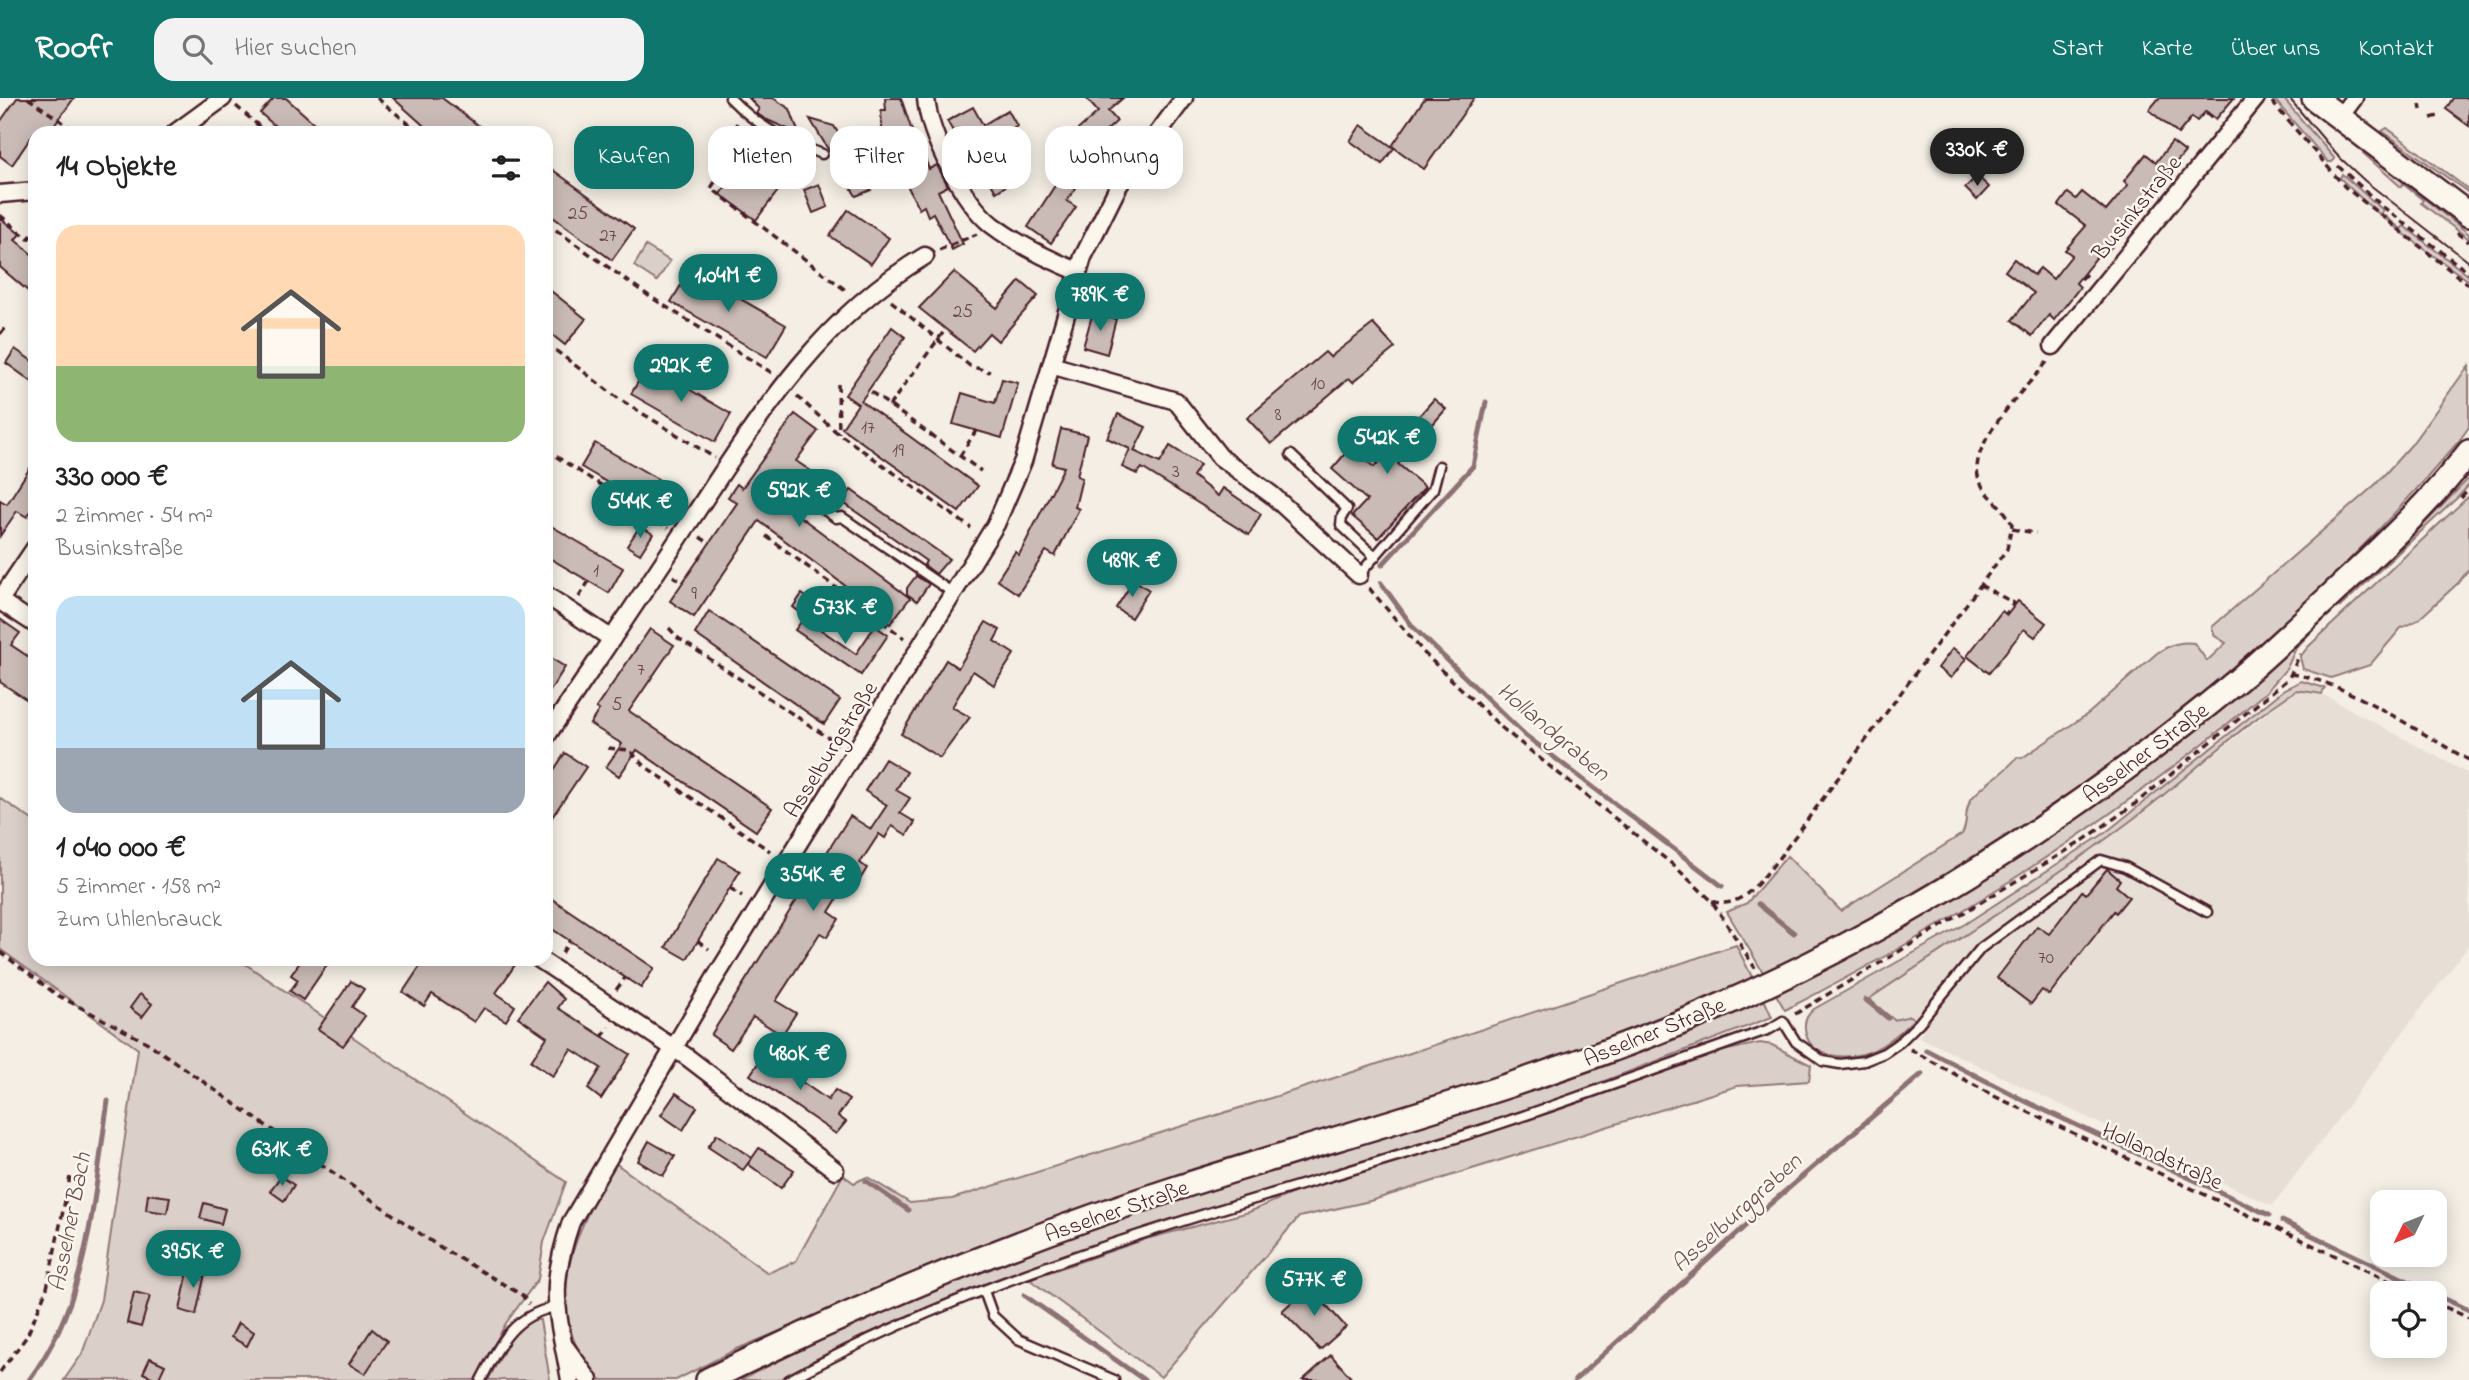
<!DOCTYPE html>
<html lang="de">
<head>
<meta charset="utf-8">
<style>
  body { margin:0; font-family:"Indie Flower",sans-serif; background:#f2f2f2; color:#222; height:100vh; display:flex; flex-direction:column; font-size:26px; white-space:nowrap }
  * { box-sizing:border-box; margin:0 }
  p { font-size:23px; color:#767676 }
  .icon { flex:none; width:38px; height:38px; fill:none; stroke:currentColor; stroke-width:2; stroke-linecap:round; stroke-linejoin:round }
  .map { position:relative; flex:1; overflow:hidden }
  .sheet { position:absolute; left:28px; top:28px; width:525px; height:840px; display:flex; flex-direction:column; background:#fff; border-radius:21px; box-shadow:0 4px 18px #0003 }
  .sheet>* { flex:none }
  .guide { position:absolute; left:574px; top:28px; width:665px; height:63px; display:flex; gap:14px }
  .needle { width:46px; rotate:227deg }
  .fabs { position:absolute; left:2370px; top:1092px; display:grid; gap:14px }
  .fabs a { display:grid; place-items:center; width:77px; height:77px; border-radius:14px; background:#fff; box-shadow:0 4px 18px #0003; font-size:35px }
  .price { position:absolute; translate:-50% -60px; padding:0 16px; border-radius:24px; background:#0f766e; color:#fff; font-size:23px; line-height:46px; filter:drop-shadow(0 2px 4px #0008) }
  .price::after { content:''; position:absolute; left:50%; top:42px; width:21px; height:16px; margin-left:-10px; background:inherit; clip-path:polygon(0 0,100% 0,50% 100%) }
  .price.current { background:#222; color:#fff }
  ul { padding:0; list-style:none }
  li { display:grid; align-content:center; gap:14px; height:371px; padding:0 28px }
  li span { display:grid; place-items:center; height:217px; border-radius:21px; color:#555 }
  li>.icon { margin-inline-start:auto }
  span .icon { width:126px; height:126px; fill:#fffc; stroke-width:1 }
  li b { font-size:30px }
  h2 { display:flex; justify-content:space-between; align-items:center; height:84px; padding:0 28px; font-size:30px }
  .pill { padding:0 24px; border-radius:21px; background:#fff; box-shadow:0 4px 18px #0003; font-size:24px; line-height:63px }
  .pill.current { background:#0f766e; color:#fff }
  header { display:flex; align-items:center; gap:42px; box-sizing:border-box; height:98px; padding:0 35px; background:#0f766e; color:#fff }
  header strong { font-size:33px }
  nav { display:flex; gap:38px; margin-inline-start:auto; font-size:24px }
  .search { width:490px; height:63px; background:#f2f2f2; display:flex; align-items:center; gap:18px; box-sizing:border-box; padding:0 24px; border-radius:21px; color:#767676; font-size:26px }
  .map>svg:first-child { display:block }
  .built { fill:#e7dfd6 }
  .green { fill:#dbd0c9; stroke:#92787a; stroke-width:2 }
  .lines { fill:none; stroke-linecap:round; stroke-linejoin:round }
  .stream { stroke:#8d7174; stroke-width:5 }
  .building { fill:#cabbb6; stroke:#4a1f2b; stroke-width:2 }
  .service-casing { stroke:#4a1f2b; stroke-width:13 }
  .minor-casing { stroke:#4a1f2b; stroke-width:21 }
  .secondary-casing { stroke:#4a1f2b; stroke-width:28 }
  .path { stroke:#4a1f2b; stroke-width:3.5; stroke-dasharray:7 5; stroke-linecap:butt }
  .service { stroke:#fbf7ec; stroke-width:8 }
  .minor { stroke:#fbf7ec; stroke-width:16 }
  .secondary { stroke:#fbf7ec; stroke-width:23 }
  .tram { stroke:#4a1f2b; stroke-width:2 }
  .labels { text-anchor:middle; stroke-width:5; stroke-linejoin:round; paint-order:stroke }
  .number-label { font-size:19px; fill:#6a464e }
  .street-label { font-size:23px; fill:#4a1f2b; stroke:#fbf7ec }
  .water-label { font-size:24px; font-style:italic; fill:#714f56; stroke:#fbf7ec }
</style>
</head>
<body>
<header>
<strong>Roofr</strong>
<div class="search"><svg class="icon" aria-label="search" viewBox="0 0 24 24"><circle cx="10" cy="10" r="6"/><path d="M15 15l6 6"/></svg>Hier suchen</div>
<nav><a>Start</a><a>Karte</a><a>Über uns</a><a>Kontakt</a></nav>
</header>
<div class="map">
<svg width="2469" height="1282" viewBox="0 0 2469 1282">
  <rect width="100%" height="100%" fill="#f4eee4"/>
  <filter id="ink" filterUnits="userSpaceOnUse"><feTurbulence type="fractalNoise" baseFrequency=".0143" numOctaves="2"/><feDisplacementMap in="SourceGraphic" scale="14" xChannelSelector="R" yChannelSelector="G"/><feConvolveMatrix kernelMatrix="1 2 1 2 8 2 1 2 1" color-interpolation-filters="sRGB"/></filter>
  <g filter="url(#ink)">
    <path class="built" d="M2297,592L2322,596L2469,676V847L2272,1108L1919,939L1925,929L1910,918L1894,923L1868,902L2087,756Z"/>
    <g class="green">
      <path d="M2273,0H2283L2335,61L2332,64H2328Z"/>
      <path d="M2387,30L2469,92V95L2382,33Z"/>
      <path d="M2364,53L2469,136V141L2421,105L2423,102L2403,86L2401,89L2363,55Z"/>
      <path d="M2342,76L2383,112L2381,115L2401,131L2404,128L2469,178V183C2425,152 2378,119 2340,80Z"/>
      <path d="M646,148L670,163L657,183L634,168Z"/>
      <path d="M2469,267V329L2459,343C2262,574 2033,740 1764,876L1727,814L1747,805L1787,758L1841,813L1962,736C1969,725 1963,712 1972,700C1985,684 2006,675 2017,659L2022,660L2089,615L2157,555C2170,547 2179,543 2194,545L2207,563L2226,545L2215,538L2212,529L2376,386L2411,347Z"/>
      <path d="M2469,380V387L2458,399L2339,510L2352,491L2397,454Z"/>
      <path d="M2469,398V471L2458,485L2418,522L2401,530L2370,567L2331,580L2303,571L2300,559L2308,549Z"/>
      <path d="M2313,527L2315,530L2296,550L2287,570L2266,594C2119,719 1957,824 1785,912L1774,893L1883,838Z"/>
      <path d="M2301,583L2325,590L2322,596L2297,592C2237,630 2186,682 2129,724C2045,787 1956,842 1869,901L1894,922L1910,918L1914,921C1902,933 1885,948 1869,954C1846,962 1807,961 1805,930C1804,922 1808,916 1814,911L1965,826L2105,735L2285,591Z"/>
      <path d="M0,700L35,724V861H238L566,1084L544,1144L538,1181L506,1225L475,1282H64L82,1256L101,1202L138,951L0,851Z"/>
      <path d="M1736,847L1753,881L1540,967L1102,1104L996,1142L737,1251L676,1282H598C537,1210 574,1135 615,1065L768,1175L796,1163L843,1077L854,1085L867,1079L910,1105L952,1101L1353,974Z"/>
      <path d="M1763,899L1772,919L1544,1006L1068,1157L910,1218L778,1282H740L892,1207L1072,1136L1551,985Z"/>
      <path d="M1760,945L1772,947L1811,967L1809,983L1737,988L1370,1103L1299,1119L1161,1279L1029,1181L1146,1141L1249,1114L1300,1092L1523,1024L1714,955Z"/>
      <path d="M529,1222H540L550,1282H488L512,1238Z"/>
    </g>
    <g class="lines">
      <g class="stream">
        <path d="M1382,467L1473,368L1486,304"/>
        <path d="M1381,485L1413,529L1525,637L1722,788"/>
        <path d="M1758,806L1794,835"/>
        <path d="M1866,902L1888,920"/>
        <path d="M1926,952L2029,1005L2269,1117"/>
        <path d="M866,1083L908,1112"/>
        <path d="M2282,1123L2433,1195"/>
        <path d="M2434,1196L2469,1212"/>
        <path d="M1024,1197L1144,1282"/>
        <path d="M29,1282C90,1201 93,1100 108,1003"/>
        <path d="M1575,1282L1762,1113L1922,976"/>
      </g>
    </g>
    <g class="building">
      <path d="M17,0H74L49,35H34L12,67L0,58V24Z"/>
      <path d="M274,0H286L325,35H283L260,15Z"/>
      <path d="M393,0H442L488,35H432Z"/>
      <path d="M749,0H773L790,11L799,36L765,21L756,15L759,11Z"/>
      <path d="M885,0H901L915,42L917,40L929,71L937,67L948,88L938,93L963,146L952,152L933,115L928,118L924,108L919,111L903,79L895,82L880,48L883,47L881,12H886Z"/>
      <path d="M1086,0H1123L1108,13L1117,23L1104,35L1106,38L1088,55L1072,37L1098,14Z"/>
      <path d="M1425,0H1474L1424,71L1392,48Z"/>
      <path d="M2159,0H2234L2216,21L2206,13L2197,23L2192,19L2178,36L2149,12Z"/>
      <path d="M2453,0H2469V28L2446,11Z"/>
      <path d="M973,9L983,27L1008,12L1017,28L999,38L1022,78L996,94L972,53L966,56L947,23Z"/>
      <path d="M810,21L834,28L871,92L856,98Z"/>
      <path d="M1361,27L1394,50L1382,66L1350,43Z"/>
      <path d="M745,30L796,69L756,122L720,96L738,72L722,60Z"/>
      <path d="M2172,44L2185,54L2168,74L2172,77L2108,153L2104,150L2076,185L2080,189L2054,222L2049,217L2032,238L2012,222L2034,195L2005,173L2014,161L2034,177L2040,170L2053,181L2072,157L2065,152L2086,128L2059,107L2068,95L2076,101L2082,94L2106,113L2128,87L2124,83L2146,56L2156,64Z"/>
      <path d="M1069,66L1085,77L1067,103L1076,109L1051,145L1028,129Z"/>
      <path d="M546,67L634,131L612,162L546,114Z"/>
      <path d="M1977,78L1989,89L1977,102L1965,90Z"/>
      <path d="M819,86L828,109L813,115L804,92Z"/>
      <path d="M848,112L889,140L871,166L830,138Z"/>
      <path d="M0,120L20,136L15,142L35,159V199L0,169Z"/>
      <path d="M690,172L786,227L767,259L671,204Z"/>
      <path d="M954,174L997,210L1020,183L1038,198L998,243L989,235L973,253L919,210Z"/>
      <path d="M546,189L586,221L565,247L546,232Z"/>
      <path d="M1093,214L1116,221L1107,256L1083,249Z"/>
      <path d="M1373,226L1395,250L1353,284L1349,280L1271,346L1247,320L1325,254L1330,259Z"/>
      <path d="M892,229L905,239L861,303L978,388L959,414L842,330L858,306L845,297Z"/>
      <path d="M15,251L35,265V286L6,265Z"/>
      <path d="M648,267L731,316L715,344L631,296Z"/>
      <path d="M1002,281L1018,285L1002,340L953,326L962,295L995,305Z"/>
      <path d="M1434,301L1446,311L1398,366L1425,389L1378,440L1352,418L1367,402L1332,371L1351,349L1374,369Z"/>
      <path d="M795,316L818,333L796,363L847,397L845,401L851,392L949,461L936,476L924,467L926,463L842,404L838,410L804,387L787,409L910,500L890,526L878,517L880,514L759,423L694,519L670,503L737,405L728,399L737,386L742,390Z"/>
      <path d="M1118,316L1146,329L1134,353L1160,365L1170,348L1200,367L1193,378L1218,398L1223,390L1261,416L1249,437L1142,370L1137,376L1122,369L1130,351L1107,340Z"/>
      <path d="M1061,331L1087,337L1077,378L1082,380L1075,409L1079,411L1055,458L1046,453L1018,496L997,482L1015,454L1019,457L1064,369L1052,366Z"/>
      <path d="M595,345L677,392L662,417L581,369Z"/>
      <path d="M35,362V407L27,419L17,413L0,438V402L7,406Z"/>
      <path d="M546,425L623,470L609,495L546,458Z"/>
      <path d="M640,428L653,436L640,456L627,448Z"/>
      <path d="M916,478L929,486L917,503L907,496V490Z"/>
      <path d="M1134,482L1149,492L1131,520L1116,510Z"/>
      <path d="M802,496L814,505L805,518L793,509Z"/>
      <path d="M2018,503L2046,525L2035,539L2024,531L1989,575L1967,558L2002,513L2007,517Z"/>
      <path d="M709,513L840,602L824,626L695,536Z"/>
      <path d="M804,520L856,556L875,528L888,537L861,577L795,532Z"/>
      <path d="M0,521L20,535L11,547L35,563V607L0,584Z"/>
      <path d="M986,524L1000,532L994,543L1014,556L994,587L973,573L952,609L970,619L940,660L901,636L946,562L958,570Z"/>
      <path d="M650,531L674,547L629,613L772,710L756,733L637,652L619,678L606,669L622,646L590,626L599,612L596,610Z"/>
      <path d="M1953,550L1966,561L1951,580L1938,570Z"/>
      <path d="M546,557L565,569L546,599Z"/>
      <path d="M565,655L586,669L546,728V684Z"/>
      <path d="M885,661L907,674L896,692L910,700L900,715L915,724L907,737L892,728L885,740L879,736L860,765L867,770L856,788L848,783L829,814L839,821L827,839L820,835L776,903L796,915L782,937L753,919L731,951L711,937L850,718L871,731L887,707L865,693Z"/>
      <path d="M718,760L740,773L687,861L666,849Z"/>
      <path d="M2107,771L2120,782L2116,788L2129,799L2116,815L2114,813L2049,897L2042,892L2031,906L1997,880L2037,828L2049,836L2082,793L2086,796Z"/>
      <path d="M546,797L654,870L641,890L546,827Z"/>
      <path d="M302,861H331L303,902L290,893L298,882L291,877Z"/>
      <path d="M425,861H519L496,895L515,908L506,923L484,910L474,924L432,896L424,908L403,894Z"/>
      <path d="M351,883L364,891L352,909L365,918L343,948L318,931Z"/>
      <path d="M545,884L564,901L558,910L630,956L601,1001L588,991L601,970L571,951L553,978L531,963L547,939L518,919Z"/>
      <path d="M140,896L152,906L142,919L130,910Z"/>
      <path d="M767,952L806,978L802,984L828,1002L835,992L849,1002L838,1018L846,1024L836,1036L750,977Z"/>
      <path d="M676,995L697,1009L683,1032L661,1017Z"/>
      <path d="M717,1036L752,1060L743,1072L708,1049Z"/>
      <path d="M649,1043L675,1058L663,1078L638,1063Z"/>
      <path d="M759,1050L794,1072L781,1090L748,1066Z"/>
      <path d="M281,1078L294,1087L284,1103L270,1093Z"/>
      <path d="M148,1096L170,1099L167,1115L146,1112Z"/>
      <path d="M204,1105L225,1111L221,1126L200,1120Z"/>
      <path d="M189,1168L206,1171L196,1217L180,1212Z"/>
      <path d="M1309,1188L1346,1229L1320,1252L1282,1213Z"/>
      <path d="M134,1194L150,1198L141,1229L127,1225Z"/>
      <path d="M238,1225L254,1234L247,1248L231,1239Z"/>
      <path d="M372,1231L387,1243L365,1276L349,1266Z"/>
      <path d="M1331,1257L1353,1282H1303Z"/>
      <path d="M150,1260L165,1267L158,1282L143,1275Z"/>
    </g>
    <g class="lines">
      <g class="service-casing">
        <g id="service">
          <path d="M730,0C756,27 786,44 822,56"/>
          <path d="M1291,357L1347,411L1342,418L1341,427L1375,459"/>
          <path d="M807,400L836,420L842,419L953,495"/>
          <path d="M1359,477L1433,391L1439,368"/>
          <path d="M984,1193L993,1218L1018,1241L1114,1282"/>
          <path d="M481,1282C500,1246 512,1218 555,1209"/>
          <path d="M789,1282C983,1175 1204,1117 1414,1053C1534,1017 1651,972 1770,931L1783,923L1796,944L1823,963L1840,966L1864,963L1884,955L1900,944L1919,925L1981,850L2101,762L2125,769L2207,814"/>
        </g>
      </g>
      <g class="minor-casing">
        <g id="minor">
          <path d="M926,0C929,37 963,104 992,127C1017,146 1048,161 1077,173"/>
          <path d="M2339,20L2354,0"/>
          <path d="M175,35L223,0"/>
          <path d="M0,96L35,93"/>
          <path d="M2053,248L2256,0"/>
          <path d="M1051,267L1176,303L1220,359L1272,397L1359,477"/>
          <path d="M546,497L612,541"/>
          <path d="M0,502L35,450"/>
          <path d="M0,503L35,526"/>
          <path d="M546,639C590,573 635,507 679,440C749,335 813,224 925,158"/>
          <path d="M539,861L687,959L835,1072"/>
          <path d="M566,1250L589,1282"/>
          <path d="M570,1282C558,1213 547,1194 571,1124L715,880L996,426L1023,363L1083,159L1119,87L1184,0"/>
        </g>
      </g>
      <g class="secondary-casing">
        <g id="secondary">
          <path d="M2314,0L2469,117"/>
          <path d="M708,1282C860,1207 1016,1142 1177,1090C1351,1034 1528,989 1697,918C1893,835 2075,718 2238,582C2279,547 2318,509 2358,472C2397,435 2436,397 2469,354"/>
        </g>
      </g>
      <g class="path">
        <path d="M28,0L78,35"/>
        <path d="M377,0L420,35"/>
        <path d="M2272,4L2345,89L2469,187"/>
        <path d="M2420,6L2421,12"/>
        <path d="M236,8L267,35"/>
        <path d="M2206,15L2215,23"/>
        <path d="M2431,20L2442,17"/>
        <path d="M737,25L714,65L723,72L711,90L848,194"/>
        <path d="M2338,68L2382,108L2469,175"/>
        <path d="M0,117L28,141L35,134"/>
        <path d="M546,125L649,198L772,275"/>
        <path d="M2457,135L2469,144"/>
        <path d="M939,152L977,136"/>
        <path d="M2081,181L2088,175"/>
        <path d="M891,203L970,268L990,274"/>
        <path d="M0,236L5,230"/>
        <path d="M546,245L619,301L715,360"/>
        <path d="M838,286L839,336"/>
        <path d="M871,294L981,373"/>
        <path d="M797,298L834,332L971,430"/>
        <path d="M889,308L945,232"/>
        <path d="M546,352L668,430"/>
        <path d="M960,358L977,331"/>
        <path d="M2461,400L2469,391"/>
        <path d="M2012,431L2036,435"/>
        <path d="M766,438L904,540"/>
        <path d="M700,439L710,446"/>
        <path d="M546,461L547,459"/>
        <path d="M673,478L683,485"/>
        <path d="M1980,487L2014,505L2006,516"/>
        <path d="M1369,490L1425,556L1502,630L1672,766L1711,802L1755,870"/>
        <path d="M579,499L589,483"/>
        <path d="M669,530L678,540L838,646"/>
        <path d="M2291,576C2346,583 2419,635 2469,662"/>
        <path d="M608,650L629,652L646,669L770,753"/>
        <path d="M546,668L553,673"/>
        <path d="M730,790L742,798"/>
        <path d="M1712,803C1743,814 1765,776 1782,756L2007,451L2012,427C2005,407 1983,398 1978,378C1969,345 2027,289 2047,264"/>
        <path d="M698,843L709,851"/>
        <path d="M0,854L57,897L148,945L435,1146L522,1197L529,1206"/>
        <path d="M562,855L570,842"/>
        <path d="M616,892L625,880"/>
        <path d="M1795,916L2081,744L2136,705L2289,580L2300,556"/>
        <path d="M602,939L609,929"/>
        <path d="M1910,951L1994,998L2415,1195"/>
        <path d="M2434,1204L2469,1220"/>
        <path d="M0,1274L27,1238L47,1190L70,1079"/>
      </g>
      <use href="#service" class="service"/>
      <use href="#minor" class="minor"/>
      <use href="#secondary" class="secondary"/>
      <path class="tram" d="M2289,0L2336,56L2365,83L2469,164"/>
    </g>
  </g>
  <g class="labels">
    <g class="number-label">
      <text x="578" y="121">25</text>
      <text x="608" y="143">27</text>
      <text x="963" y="219">25</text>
      <text x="1318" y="291">10</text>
      <text x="1278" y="322">8</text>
      <text x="868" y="335">17</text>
      <text x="898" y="358">19</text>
      <text x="1176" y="379">3</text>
      <text x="596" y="478">1</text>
      <text x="694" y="501">9</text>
      <text x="641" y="577">7</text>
      <text x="617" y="612">5</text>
      <text x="2046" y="865">70</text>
    </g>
    <g class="street-label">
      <text transform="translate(2136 109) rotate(-51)" y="8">Businkstraße</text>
      <text transform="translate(830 651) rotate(-58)" y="8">Asselburgstraße</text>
      <text transform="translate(2145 654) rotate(-37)" y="8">Asselner Straße</text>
      <text transform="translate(1654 933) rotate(-22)" y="8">Asselner Straße</text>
      <text transform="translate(2163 1057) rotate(25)" y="8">Hollandstraße</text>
      <text transform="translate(1116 1112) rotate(-19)" y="8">Asselner Straße</text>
    </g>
    <g class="water-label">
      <text transform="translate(1554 633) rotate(40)" y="8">Hollandgraben</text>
      <text transform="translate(1736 1114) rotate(-42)" y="8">Asselburggraben</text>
      <text transform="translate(69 1124) rotate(-79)" y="8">Asselner Bach</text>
    </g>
  </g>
</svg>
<div class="fabs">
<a><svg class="needle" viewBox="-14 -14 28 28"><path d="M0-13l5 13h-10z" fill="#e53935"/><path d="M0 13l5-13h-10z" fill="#767676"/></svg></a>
<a><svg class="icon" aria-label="locate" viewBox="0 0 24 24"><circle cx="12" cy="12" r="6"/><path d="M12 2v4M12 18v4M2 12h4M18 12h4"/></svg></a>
</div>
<b class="price current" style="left:1977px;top:90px">330K €</b>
<b class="price" style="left:728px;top:216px">1.04M €</b>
<b class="price" style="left:1100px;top:235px">789K €</b>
<b class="price" style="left:681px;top:306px">292K €</b>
<b class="price" style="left:1387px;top:378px">542K €</b>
<b class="price" style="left:799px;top:431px">592K €</b>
<b class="price" style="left:640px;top:442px">544K €</b>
<b class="price" style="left:1132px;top:501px">489K €</b>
<b class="price" style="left:845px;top:548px">573K €</b>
<b class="price" style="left:813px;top:815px">354K €</b>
<b class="price" style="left:800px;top:994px">480K €</b>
<b class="price" style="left:282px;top:1090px">631K €</b>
<b class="price" style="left:193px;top:1192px">395K €</b>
<b class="price" style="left:1314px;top:1220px">577K €</b>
<div class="guide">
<a class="pill current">Kaufen</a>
<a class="pill">Mieten</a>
<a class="pill">Filter</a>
<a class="pill">Neu</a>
<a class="pill">Wohnung</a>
</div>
<section class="sheet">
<h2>14 Objekte<svg class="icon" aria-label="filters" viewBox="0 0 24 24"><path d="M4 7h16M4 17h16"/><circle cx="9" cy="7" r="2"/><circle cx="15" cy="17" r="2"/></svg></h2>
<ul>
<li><span style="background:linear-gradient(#ffd9b3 65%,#8fb573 0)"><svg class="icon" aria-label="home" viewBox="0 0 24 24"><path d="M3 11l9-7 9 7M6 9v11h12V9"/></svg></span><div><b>330 000 €</b><p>2 Zimmer · 54 m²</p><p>Businkstraße</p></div></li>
<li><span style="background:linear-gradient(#bfe0f5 70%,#9aa5b1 0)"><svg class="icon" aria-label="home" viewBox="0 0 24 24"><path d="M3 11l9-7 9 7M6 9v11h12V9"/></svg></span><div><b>1 040 000 €</b><p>5 Zimmer · 158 m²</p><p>Zum Uhlenbrauck</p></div></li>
</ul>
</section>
</div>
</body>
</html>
